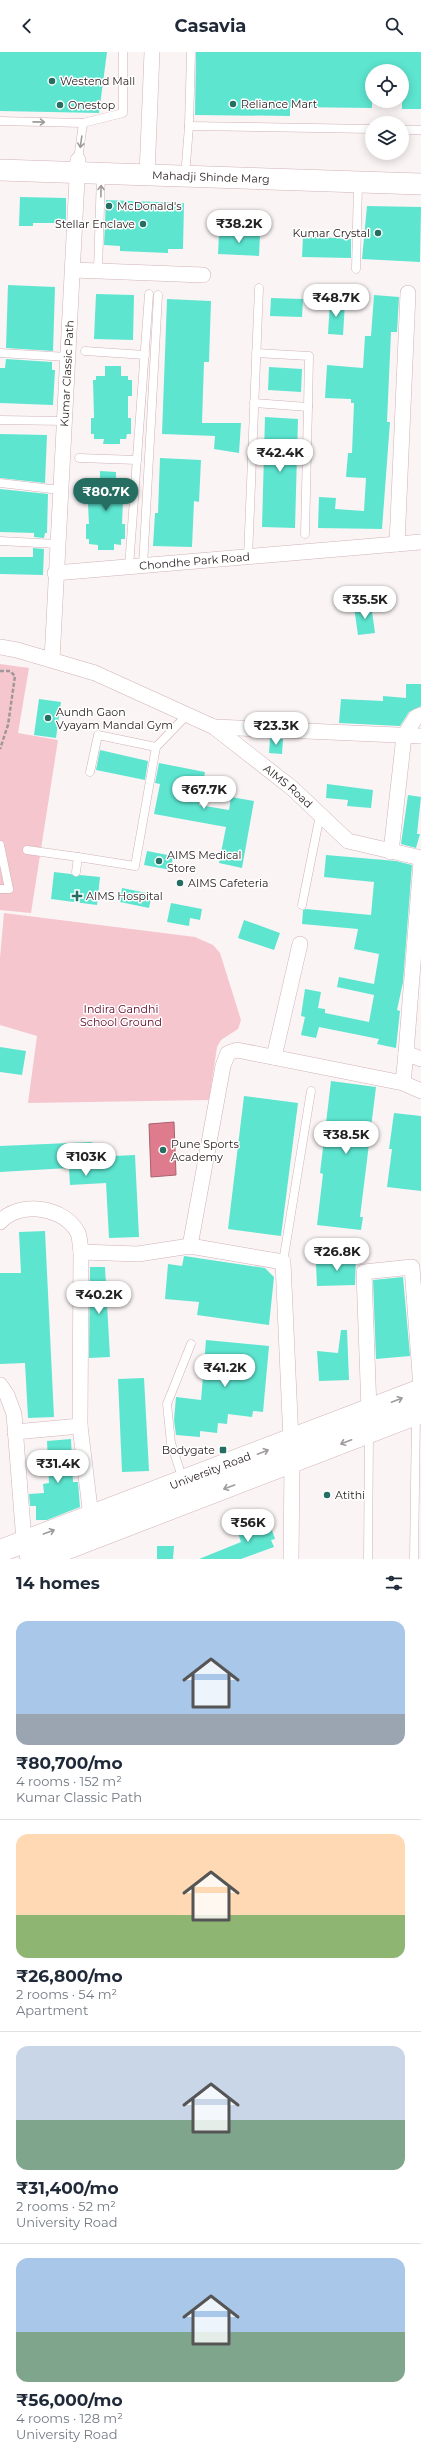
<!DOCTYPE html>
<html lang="en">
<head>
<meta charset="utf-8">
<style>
  body { margin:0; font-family:Montserrat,sans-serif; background:#f2f2f3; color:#1f2937; height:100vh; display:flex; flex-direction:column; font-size:15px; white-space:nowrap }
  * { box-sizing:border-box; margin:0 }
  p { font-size:13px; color:#747a83 }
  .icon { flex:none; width:22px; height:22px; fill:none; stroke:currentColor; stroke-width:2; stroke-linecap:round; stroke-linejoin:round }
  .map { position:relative; height:1507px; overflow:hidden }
  .details { display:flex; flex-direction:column; background:#fff; flex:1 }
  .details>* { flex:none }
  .controls { position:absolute; left:365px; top:12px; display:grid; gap:8px }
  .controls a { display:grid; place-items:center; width:44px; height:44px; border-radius:50%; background:#fff; box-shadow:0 2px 10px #0003; font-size:20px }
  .price { position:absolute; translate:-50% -34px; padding:0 9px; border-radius:14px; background:#fff; color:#222; font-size:13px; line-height:26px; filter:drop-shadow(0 1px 2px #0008) }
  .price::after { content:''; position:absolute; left:50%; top:24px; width:12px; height:9px; margin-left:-6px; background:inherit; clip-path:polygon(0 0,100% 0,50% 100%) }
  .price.selected { background:#266d62; color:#fff }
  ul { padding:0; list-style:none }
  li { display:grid; align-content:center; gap:8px; height:212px; padding:0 16px }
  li+li { border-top:1px solid #e0e1e3 }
  li span { display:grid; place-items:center; height:124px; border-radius:12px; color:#555 }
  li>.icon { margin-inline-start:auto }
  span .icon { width:72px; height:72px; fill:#fffc; stroke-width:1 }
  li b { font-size:17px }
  h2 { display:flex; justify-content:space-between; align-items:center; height:48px; padding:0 16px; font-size:17px }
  header { display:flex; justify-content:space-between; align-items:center; height:52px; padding:0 16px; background:#fff; font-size:18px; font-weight:700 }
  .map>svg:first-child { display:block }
  .green { fill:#f5c6cd }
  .water { fill:#de7c8e; stroke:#a9616e }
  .building { fill:#5de5d0 }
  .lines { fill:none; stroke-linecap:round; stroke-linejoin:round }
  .service-casing { stroke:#d1b2b6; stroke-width:9 }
  .minor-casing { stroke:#d1b2b6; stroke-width:16 }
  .secondary-casing { stroke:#d1b2b6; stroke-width:22 }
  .primary-casing { stroke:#d1b2b6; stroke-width:23 }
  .path { stroke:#a09798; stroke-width:2.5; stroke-dasharray:4 2; stroke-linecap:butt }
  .service { stroke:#fff; stroke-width:8 }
  .minor { stroke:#fff; stroke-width:15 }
  .secondary { stroke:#fff; stroke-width:21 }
  .primary { stroke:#fff; stroke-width:22 }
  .oneway { stroke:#a09c9c }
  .poi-dot { fill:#266d62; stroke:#fff; stroke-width:1.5 }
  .labels { text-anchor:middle; stroke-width:3; stroke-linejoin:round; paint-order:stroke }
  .poi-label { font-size:11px; fill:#2d2223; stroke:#fff; text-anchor:start }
  .street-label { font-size:11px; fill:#2d2223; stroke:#fff }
  .park-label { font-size:11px; fill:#5c0022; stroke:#fff }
</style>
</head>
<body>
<header><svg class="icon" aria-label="back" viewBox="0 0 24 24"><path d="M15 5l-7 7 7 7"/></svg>Casavia<svg class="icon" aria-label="search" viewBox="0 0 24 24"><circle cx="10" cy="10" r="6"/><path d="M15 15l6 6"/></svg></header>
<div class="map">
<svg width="421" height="1507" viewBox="0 0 421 1507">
  <rect width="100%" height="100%" fill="#fbf4f5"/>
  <g class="green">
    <path d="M0,612L29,616L18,681L58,688L31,861L0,858Z"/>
    <path d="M4,861L195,885L213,893L220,901L241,968L238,977L221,988L217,995L209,1048L28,1051L37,984L0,973V906Z"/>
  </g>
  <path class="water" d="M174,1070L176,1123L151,1125L149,1072Z"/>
  <g class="building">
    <path d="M0,0H107L99,61L0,59Z"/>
    <path d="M196,0H421V57H402V19H372V56L290,55V64L195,63Z"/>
    <path d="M20,145L66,146V171H33V174H19Z"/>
    <path d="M106,148L184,151L183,197H168V201L120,199V194L104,193Z"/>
    <path d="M367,154L421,155L420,210L362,207Z"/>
    <path d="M219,181L260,183L259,204L218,202Z"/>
    <path d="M303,184L351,187V206L302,205Z"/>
    <path d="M8,233L55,235L53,299L6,296Z"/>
    <path d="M96,242L134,243L133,288L94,287Z"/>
    <path d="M374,243L399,245L397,280H391L387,370H390L382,477L318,476L319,445L336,446L335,457L364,459L366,426L346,425L348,401H352L354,351H351V347L325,346L327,313L363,316L365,284H371Z"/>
    <path d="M271,246L303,247L302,265L270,264Z"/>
    <path d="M167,247L211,249L209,310H204L202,371H241L239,401L214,397L215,384L162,382Z"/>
    <path d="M330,250L345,251L343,283L328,282Z"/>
    <path d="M6,307L52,310V318H55L53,353L0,351V316H5Z"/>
    <path d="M105,314H121V324H128V328H132V344H128V366H131V382H127L126,387H120V392H103L104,387H94V382H91V366H94L93,328H96V324H105Z"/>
    <path d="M269,315L302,317L301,340L268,338Z"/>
    <path d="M265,365L298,367L295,476L262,475Z"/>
    <path d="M0,382L47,383L45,431L0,426Z"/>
    <path d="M160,406L201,408L199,450L194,449L192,495L153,494L155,461H158Z"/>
    <path d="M100,419L116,420V429H123V434H127V449H123L122,472H125V487H121V493L114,492V498H98V493L89,492V487H86V472H89L87,433H90V429L100,430Z"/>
    <path d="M0,437L48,442L47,481H45L44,486L34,485V481L0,480Z"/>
    <path d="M33,496L44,497L43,523L0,522V505H33Z"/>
    <path d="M371,552L375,581L358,583L354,555Z"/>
    <path d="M406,632H421V654L409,660L400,674L339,671L341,647L383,649V644L406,646Z"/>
    <path d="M39,647L61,650L56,686L34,683Z"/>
    <path d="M270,686L283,687L282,702L269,701Z"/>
    <path d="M100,698L148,709L145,728L96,718Z"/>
    <path d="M159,711L205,720L199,753L229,758L231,745L254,749L242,816L219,811L226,775L154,762L160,732L155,731Z"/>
    <path d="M327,732L373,738L371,756L347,754L348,748L326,746Z"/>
    <path d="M408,743L421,745L417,782H420L416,796L401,792Z"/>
    <path d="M147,799L173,804L171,818L144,813Z"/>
    <path d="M326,803L396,809L412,813L403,930L397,958L400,959L396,996L377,992L379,987L319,975L316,986L301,983L305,965L301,964L305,937L321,940L318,956L325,957V961L369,970L374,943L337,935L339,925L374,932L379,902L354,897L358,877L302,872L303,858L306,857L371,863L374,830L324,825Z"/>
    <path d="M54,820L71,822L76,825L80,823L100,825L97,853L51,847Z"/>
    <path d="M122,836L152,842L149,856L120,850Z"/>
    <path d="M171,851L202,857L200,868L190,866L189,874L167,870Z"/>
    <path d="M244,868L280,881L274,898L238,886Z"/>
    <path d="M0,995L26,999L22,1023L0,1020Z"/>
    <path d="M331,1029L376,1035L360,1165H363L361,1178L317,1173L323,1122L320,1121Z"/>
    <path d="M244,1044L298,1051L281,1184L228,1177Z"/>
    <path d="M394,1061L421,1064V1139L387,1135L392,1097H389Z"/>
    <path d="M92,1090L93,1105L135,1103L139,1185L109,1186L106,1131L70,1133L69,1116L0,1120V1094Z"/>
    <path d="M45,1179L54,1365L28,1366L25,1311L0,1312V1221H21L19,1180Z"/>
    <path d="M335,1203H356L355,1233L317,1234L316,1212L336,1211Z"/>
    <path d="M184,1204L265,1216L274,1225L269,1273L197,1263L199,1250L165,1247L168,1212L182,1214Z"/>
    <path d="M90,1215H105L110,1305L89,1306Z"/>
    <path d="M403,1225L410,1304L376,1307L373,1228Z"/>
    <path d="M341,1278H347L349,1328L319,1329L317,1299L338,1301Z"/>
    <path d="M206,1288L269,1294L263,1360L253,1359L252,1365L228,1362L227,1372L218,1371L217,1381L200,1379V1385L176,1383L174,1368L176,1345L201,1348Z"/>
    <path d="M144,1326L149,1419L122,1420L118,1327Z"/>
    <path d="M71,1387L73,1430H78L80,1455L47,1468H36V1454H30L29,1442L44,1441L43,1432L49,1431L47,1389Z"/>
    <path d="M268,1467L275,1487L271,1488L274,1495L241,1507H199L241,1490L238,1481L248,1478L247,1474Z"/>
    <path d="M157,1494H174L173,1507H157Z"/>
  </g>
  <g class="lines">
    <g class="service-casing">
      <g id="service">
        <path d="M0,69L83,71L123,61V0"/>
        <path d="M189,74L191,0"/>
        <path d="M402,78H421"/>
        <path d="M78,108L83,71"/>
        <path d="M186,112L189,74L372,77"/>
        <path d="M356,217L358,131"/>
        <path d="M98,219L101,122"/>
        <path d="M85,299L145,303"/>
        <path d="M0,301L68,305"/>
        <path d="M256,301L309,304L308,355"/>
        <path d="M254,351L308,355L305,482"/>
        <path d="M1,368L64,369"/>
        <path d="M79,406L137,408"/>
        <path d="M0,431L60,438"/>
        <path d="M0,489L57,492"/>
        <path d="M248,505L259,236"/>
        <path d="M143,514L158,243"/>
        <path d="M129,515L149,242"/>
        <path d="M90,720L98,683L156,695"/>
        <path d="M0,793L9,837H0"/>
        <path d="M27,798L78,805"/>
        <path d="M76,820L78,805L135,814L156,695L187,663"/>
        <path d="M302,853L320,763"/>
        <path d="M283,1210L311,1039"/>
        <path d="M183,1428L171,1391L167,1352L191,1292"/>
        <path d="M368,1507L369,1382"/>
        <path d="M414,1507L416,1363"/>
      </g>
    </g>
    <g class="minor-casing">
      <g id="minor">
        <path d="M147,123L152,0"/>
        <path d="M73,218L203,223"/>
        <path d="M397,492L408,241"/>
        <path id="s1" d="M55,521L421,490"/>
        <path id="s2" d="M0,595L17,598L95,621L214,675L292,736L348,789L421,806"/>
        <path id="s3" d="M52,608L78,108"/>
        <path d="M214,675L421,684"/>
        <path d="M391,800L404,684L416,665L421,663"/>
        <path d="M421,810L406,1001L421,1007"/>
        <path d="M274,1005L300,892"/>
        <path d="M403,1031L421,1039"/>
        <path d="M0,1170C20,1148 65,1155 78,1181C80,1186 80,1194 81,1200L80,1374"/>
        <path d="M81,1200L138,1202L190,1194"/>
        <path d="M0,1333L7,1343L14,1362L24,1489L28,1507"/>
        <path d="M369,1358L364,1220L412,1215L421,1336"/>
        <path d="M15,1380L80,1374L92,1473"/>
        <path d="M291,1389L283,1210L190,1194L223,1014L228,1001L237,998L403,1031L406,1001"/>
        <path d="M291,1507L292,1412"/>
      </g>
    </g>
    <g class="secondary-casing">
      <g id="secondary">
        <path id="s4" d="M0,118L421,132"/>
      </g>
    </g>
    <g class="primary-casing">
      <g id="primary">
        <path id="s5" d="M0,1499L421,1338"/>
        <path d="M39,1507L421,1360"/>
      </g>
    </g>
    <path class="path" d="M0,619H10L15,624L8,673L0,697"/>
    <use href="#service" class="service"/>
    <use href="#minor" class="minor"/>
    <use href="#secondary" class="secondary"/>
    <use href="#primary" class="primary"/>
  </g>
  <defs><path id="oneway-shaft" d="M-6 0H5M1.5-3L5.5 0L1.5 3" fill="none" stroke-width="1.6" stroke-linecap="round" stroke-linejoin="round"/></defs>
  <g class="oneway">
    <use href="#oneway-shaft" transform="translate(39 70) rotate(1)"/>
    <use href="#oneway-shaft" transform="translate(81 90) rotate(98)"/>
    <use href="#oneway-shaft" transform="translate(101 139) rotate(-89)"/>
    <use href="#oneway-shaft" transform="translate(397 1348) rotate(-21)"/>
    <use href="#oneway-shaft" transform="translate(346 1390) rotate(159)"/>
    <use href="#oneway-shaft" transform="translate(263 1400) rotate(-21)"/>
    <use href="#oneway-shaft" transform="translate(229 1435) rotate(160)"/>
    <use href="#oneway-shaft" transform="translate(49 1480) rotate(-20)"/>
  </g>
  <g class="poi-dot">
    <circle cx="52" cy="29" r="4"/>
    <circle cx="233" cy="52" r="4"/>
    <circle cx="60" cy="53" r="4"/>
    <circle cx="109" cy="154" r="4"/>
    <circle cx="143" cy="172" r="4"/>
    <circle cx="378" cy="181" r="4"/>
    <circle cx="48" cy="666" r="4"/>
    <circle cx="159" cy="809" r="4"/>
    <circle cx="180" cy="831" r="4"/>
    <path d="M75 838h4v4h4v4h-4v4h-4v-4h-4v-4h4z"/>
    <circle cx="163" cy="1098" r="4"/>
    <rect x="219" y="1394" width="8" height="8" rx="2"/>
    <circle cx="327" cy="1443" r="4"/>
  </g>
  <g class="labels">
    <g class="poi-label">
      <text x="60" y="33">Westend Mall</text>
      <text x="241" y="56">Reliance Mart</text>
      <text x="68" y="57">Onestop</text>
      <text x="117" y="158">McDonald's</text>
      <text x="135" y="176" text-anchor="end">Stellar Enclave</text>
      <text x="370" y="185" text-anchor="end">Kumar Crystal</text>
      <text x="56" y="664">Aundh Gaon<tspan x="56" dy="13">Vyayam Mandal Gym</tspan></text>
      <text x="167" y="807">AIMS Medical<tspan x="167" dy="13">Store</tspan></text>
      <text x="188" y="835">AIMS Cafeteria</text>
      <text x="86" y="848">AIMS Hospital</text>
      <text x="171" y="1096">Pune Sports<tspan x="171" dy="13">Academy</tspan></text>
      <text x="215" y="1402" text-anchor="end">Bodygate</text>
      <text x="335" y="1447">Atithi</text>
    </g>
    <g class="street-label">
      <text dy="4" stroke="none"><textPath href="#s4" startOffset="211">Mahadji Shinde Marg</textPath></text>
      <text dy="4" stroke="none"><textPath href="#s3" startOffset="287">Kumar Classic Path</textPath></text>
      <text dy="4" stroke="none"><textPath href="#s1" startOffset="140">Chondhe Park Road</textPath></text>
      <text dy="4" stroke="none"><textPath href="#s2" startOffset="324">AIMS Road</textPath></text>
      <text dy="4" stroke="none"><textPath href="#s5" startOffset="225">University Road</textPath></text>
    </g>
    <g class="park-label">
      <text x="121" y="961">Indira Gandhi<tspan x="121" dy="13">School Ground</tspan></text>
    </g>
  </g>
</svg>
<div class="controls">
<a><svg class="icon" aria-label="locate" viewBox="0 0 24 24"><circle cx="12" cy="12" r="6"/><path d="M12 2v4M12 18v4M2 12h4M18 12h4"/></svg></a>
<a><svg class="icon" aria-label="layers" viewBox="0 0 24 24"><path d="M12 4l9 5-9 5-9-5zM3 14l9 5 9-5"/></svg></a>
</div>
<b class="price" style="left:239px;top:192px">₹38.2K</b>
<b class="price" style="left:336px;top:266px">₹48.7K</b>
<b class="price" style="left:280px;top:421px">₹42.4K</b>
<b class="price selected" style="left:106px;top:460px">₹80.7K</b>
<b class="price" style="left:365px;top:568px">₹35.5K</b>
<b class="price" style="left:276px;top:694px">₹23.3K</b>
<b class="price" style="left:204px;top:758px">₹67.7K</b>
<b class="price" style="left:346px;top:1103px">₹38.5K</b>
<b class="price" style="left:86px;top:1125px">₹103K</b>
<b class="price" style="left:337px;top:1220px">₹26.8K</b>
<b class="price" style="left:99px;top:1263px">₹40.2K</b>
<b class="price" style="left:225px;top:1336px">₹41.2K</b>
<b class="price" style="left:58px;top:1432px">₹31.4K</b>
<b class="price" style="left:248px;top:1491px">₹56K</b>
</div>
<section class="details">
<h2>14 homes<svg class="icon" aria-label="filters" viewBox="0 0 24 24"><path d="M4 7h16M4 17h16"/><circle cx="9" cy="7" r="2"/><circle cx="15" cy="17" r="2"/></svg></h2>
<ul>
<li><span style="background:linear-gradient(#a9c7e8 75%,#9aa5b1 0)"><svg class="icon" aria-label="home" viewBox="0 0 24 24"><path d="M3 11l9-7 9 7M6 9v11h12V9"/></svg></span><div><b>₹80,700/mo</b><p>4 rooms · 152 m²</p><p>Kumar Classic Path</p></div></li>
<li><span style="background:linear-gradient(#ffd9b3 65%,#8fb573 0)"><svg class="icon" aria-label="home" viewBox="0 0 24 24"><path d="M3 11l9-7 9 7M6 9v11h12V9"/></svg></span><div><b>₹26,800/mo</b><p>2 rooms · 54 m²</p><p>Apartment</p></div></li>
<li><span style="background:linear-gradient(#c9d6e8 60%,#7fa58c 0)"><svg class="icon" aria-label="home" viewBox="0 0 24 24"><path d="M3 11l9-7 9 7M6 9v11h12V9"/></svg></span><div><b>₹31,400/mo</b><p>2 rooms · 52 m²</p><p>University Road</p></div></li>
<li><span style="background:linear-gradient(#a9c7e8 60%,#7fa58c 0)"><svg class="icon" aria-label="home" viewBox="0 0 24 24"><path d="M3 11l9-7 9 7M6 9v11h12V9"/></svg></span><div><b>₹56,000/mo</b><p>4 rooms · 128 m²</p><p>University Road</p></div></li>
</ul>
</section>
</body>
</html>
